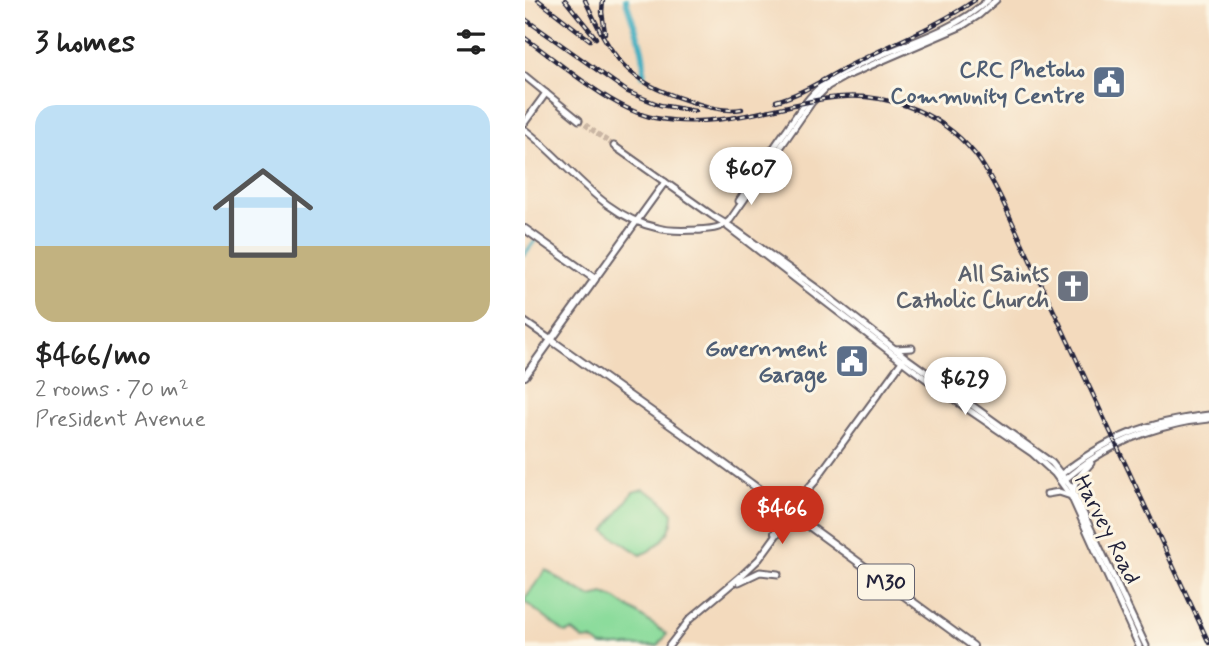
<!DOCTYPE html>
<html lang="en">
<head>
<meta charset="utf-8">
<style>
  body { margin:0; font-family:Mynerve,sans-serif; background:#f6f6f6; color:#222; height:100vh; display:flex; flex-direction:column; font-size:26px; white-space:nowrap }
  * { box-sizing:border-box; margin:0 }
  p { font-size:23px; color:#767676 }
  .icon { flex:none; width:38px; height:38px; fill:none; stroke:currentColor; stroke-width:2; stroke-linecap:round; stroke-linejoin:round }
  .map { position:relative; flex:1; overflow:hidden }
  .panel { display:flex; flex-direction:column; background:#fff; width:525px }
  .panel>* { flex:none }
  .price { position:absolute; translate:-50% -60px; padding:0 16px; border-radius:24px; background:#fff; color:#222; font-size:23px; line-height:46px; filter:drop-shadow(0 2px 4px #0008) }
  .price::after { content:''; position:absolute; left:50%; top:42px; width:21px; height:16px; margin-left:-10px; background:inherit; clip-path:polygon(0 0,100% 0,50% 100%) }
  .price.active { background:#c8321e; color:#fff }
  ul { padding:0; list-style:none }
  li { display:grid; align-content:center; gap:14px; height:371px; padding:0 35px }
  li+li { border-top:2px solid #e0e0e0 }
  li span { display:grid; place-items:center; height:217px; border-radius:21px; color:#555 }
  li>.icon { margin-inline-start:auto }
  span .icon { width:126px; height:126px; fill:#fffc; stroke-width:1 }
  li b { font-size:30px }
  h2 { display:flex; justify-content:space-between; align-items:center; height:84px; padding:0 35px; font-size:30px }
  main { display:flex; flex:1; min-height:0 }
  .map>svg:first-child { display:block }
  .green { fill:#8cdc9c; stroke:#577f6c; stroke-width:2 }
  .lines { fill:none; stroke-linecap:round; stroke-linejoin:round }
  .canal { stroke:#41adc0; stroke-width:3.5 }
  .river { stroke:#41adc0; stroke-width:6 }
  .secondary-tunnel { stroke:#c9b5a3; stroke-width:5; stroke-dasharray:5 2.5; stroke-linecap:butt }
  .secondary-casing { stroke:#6b6268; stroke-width:9 }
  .primary-casing { stroke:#6b6268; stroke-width:10 }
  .secondary { stroke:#fff; stroke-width:5 }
  .primary { stroke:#fff; stroke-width:6 }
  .rail-casing { stroke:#22223b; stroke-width:4.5 }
  .rail { stroke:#fcf5e5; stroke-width:2; stroke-dasharray:5; stroke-linecap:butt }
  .labels { text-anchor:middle; stroke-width:6; stroke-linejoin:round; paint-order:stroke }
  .shield { fill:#fcf5e5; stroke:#63616e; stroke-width:2 }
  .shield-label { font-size:21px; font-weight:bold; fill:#22223b }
  .service-label { font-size:23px; font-weight:bold; fill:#4e5e75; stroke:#fcf5e5; text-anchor:end }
  .worship-label { font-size:23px; font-weight:bold; fill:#5b616d; stroke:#fcf5e5; text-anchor:end }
  .street-label { font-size:23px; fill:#22223b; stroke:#fcf5e5 }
</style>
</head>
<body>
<main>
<section class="panel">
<h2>3 homes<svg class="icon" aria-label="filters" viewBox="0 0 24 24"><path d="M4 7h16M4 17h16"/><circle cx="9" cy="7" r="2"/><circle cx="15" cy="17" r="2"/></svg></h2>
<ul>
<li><span style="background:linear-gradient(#bfe0f5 65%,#c2b280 0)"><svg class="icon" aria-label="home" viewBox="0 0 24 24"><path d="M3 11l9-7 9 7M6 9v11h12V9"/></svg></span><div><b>$466/mo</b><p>2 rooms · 70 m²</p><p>President Avenue</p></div></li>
</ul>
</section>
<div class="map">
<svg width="684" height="646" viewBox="0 0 684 646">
  <rect width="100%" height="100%" fill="#fcf5e5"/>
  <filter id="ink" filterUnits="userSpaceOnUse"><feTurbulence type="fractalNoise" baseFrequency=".0143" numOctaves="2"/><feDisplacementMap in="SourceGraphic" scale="14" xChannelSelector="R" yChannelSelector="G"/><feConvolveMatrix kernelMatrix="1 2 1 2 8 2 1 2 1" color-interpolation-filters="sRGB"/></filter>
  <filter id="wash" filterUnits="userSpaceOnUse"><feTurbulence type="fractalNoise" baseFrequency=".00686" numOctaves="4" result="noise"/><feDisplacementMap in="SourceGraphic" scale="28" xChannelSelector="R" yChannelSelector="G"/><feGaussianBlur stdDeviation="1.57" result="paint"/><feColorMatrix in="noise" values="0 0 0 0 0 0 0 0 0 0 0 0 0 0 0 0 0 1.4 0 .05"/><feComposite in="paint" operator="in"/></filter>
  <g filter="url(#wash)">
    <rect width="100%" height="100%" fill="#f3dabd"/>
    <g class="green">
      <path d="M118,489L135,499L148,513C148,534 133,547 116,555L80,531L108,492Z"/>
      <path d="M21,570L42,584L66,597L79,594L91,599L142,634L133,646H77L66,639L59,640L48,631L40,633L0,602V598Z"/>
    </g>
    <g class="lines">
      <path class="canal" d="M0,254L11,239"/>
      <path class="river" d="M101,0C107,24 123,51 118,75"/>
    </g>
  </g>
  <g filter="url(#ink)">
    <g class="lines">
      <path class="secondary-tunnel" d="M54,120L89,146"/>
      <g class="secondary-casing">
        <g id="secondary">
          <path d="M0,76L54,120"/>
          <path d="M0,122L21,93"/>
          <path d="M0,130C44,163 75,216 133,228C147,232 162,230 176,230"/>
          <path d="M89,146L188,216L211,230L297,292L380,357L527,463L546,487L621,646"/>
          <path d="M214,201C230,177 245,152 262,129C275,110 288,89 309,77C358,48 420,39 463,0"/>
          <path d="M203,227L386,368L441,408L507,453L530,474L546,496L614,646"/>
          <path d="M173,230C185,229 196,229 205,220L287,102L303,86L319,77L437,26L454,15L471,0"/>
          <path d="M70,279L140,182"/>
          <path d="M0,322L26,340"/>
          <path d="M370,349L387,348"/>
          <path d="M534,476C583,437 622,422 684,415"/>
          <path d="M538,481C547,474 555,467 564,461C600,437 642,423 684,419"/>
          <path d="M289,482L378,360"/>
          <path d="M548,492L551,480L566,463"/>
          <path d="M522,494L534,492L546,496"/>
          <path d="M214,582L235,572L253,574"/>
          <path d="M144,646L165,619L216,576L234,559L282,493"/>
        </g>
      </g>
      <g class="primary-casing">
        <g id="primary">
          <path d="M0,229L70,279L0,376"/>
          <path d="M26,340L172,444L448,646"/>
          <path d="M253,503C273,505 279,493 291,480"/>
          <path d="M249,504C255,515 256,522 250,533"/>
          <path d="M259,525L276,524"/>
        </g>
      </g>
      <use href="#secondary" class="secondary"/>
      <use href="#primary" class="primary"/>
      <g class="rail-casing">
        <g id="rail">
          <path d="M13,0L65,40"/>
          <path d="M40,0L71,38"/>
          <path d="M60,0C88,59 99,80 164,101C182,107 199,112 217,109"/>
          <path d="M78,0L77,12L80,33"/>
          <path d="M0,19L103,92L135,105L170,111"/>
          <path d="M0,38C35,63 88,110 130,118C190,129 241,109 298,99C355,89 413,109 450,154C461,168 469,184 477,200L684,643"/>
          <path d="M251,101C277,94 297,80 320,68C363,45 410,28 450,0"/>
        </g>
      </g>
      <use href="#rail" class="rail"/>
    </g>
  </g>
  <defs>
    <g id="civic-square" transform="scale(1.75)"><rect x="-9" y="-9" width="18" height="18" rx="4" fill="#5c6f8a" stroke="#fcf5e5"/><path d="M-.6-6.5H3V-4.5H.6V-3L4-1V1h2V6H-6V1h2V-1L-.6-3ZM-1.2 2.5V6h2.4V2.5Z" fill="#fff"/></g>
    <g id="church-square" transform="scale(1.75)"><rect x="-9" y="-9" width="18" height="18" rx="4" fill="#6b7280" stroke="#fcf5e5"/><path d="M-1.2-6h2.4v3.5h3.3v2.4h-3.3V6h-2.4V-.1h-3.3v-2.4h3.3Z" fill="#fff"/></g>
  </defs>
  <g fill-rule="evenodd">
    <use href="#civic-square" x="584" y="82"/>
    <use href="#church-square" x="548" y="286"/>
    <use href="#civic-square" x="327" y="361"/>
  </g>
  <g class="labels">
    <rect class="shield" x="333" y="564.5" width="56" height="35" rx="5"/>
    <g class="shield-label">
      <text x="361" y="589">M30</text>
    </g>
    <g class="service-label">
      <text x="560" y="77">CRC Phetoho<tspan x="560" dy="26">Community Centre</tspan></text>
      <text x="302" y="356">Government<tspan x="302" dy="26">Garage</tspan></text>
    </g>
    <g class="worship-label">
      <text x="524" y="281">All Saints<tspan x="524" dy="26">Catholic Church</tspan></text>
    </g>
    <g class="street-label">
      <text transform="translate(583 529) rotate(63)" y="8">Harvey Road</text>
    </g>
  </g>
</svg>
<b class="price" style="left:226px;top:207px">$607</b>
<b class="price" style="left:440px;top:417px">$629</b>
<b class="price active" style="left:257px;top:546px">$466</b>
</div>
</main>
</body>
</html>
